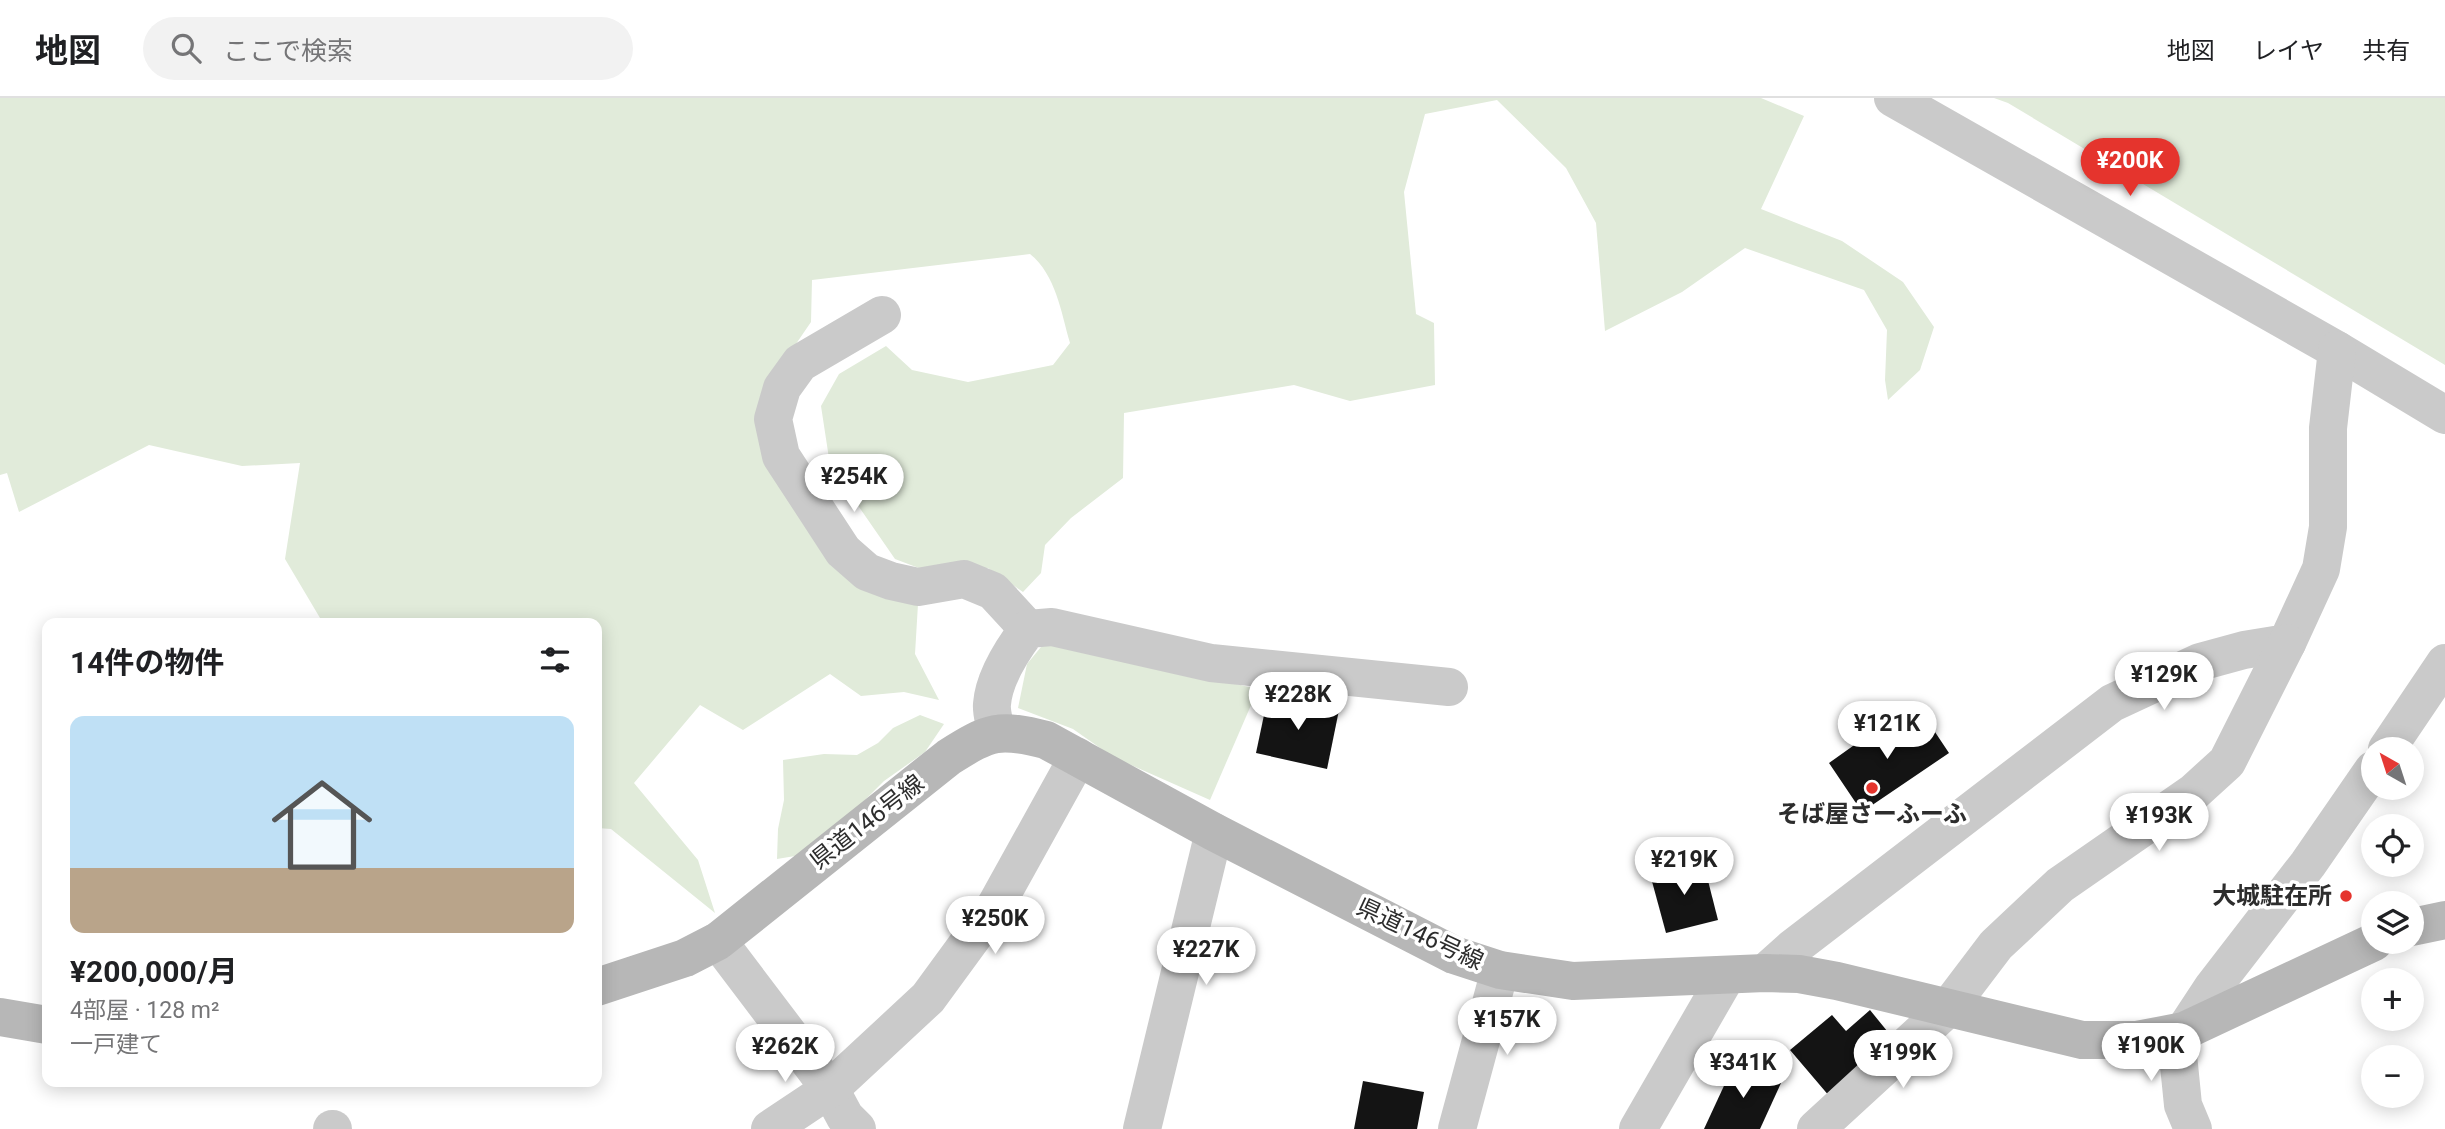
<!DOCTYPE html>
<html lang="ja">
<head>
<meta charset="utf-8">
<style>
  body { margin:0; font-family:Roboto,"Noto Sans JP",sans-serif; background:#f2f2f2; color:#202124; height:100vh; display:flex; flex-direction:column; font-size:26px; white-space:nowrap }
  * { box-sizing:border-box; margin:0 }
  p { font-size:23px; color:#757577 }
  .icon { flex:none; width:38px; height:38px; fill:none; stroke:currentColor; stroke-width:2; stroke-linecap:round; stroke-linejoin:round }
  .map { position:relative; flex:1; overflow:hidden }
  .sheet { position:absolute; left:42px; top:520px; width:560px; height:469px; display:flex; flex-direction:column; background:#fff; border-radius:14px; box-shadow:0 4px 18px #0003 }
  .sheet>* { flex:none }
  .needle { width:46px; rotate:321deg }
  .fabs { position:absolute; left:2361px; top:639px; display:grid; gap:14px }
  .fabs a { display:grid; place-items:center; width:63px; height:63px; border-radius:50%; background:#fff; box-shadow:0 4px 18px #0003; font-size:35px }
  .price { position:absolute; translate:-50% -60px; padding:0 16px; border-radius:24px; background:#fff; color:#222; font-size:23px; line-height:46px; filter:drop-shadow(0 2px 4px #0008) }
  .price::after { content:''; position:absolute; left:50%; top:42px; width:21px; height:16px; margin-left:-10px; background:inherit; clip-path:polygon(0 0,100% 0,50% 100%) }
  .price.on { background:#e5342d; color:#fff }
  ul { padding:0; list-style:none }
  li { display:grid; align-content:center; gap:14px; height:371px; padding:0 28px }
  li+li { border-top:2px solid #e0e0e0 }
  li span { display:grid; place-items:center; height:217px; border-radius:14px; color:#555 }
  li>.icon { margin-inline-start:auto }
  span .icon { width:126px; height:126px; fill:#fffc; stroke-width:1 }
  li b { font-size:30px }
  h2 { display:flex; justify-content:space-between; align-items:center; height:84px; padding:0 28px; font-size:30px }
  header { display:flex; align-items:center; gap:42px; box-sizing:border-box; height:98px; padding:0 35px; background:#fff; border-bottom:2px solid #e0e0e0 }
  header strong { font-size:33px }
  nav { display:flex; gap:38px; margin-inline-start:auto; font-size:24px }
  .search { width:490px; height:63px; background:#f2f2f2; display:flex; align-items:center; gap:18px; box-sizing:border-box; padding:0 24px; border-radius:38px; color:#757577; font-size:26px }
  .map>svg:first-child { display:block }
  .green { fill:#e1ebda }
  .building { fill:#141414 }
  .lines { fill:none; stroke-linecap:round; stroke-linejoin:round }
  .street { stroke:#cacaca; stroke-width:38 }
  .secondary { stroke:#b7b7b7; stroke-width:38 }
  .poi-dot { fill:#e5342d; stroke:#fff; stroke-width:2.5 }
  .labels { text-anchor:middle; stroke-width:7; stroke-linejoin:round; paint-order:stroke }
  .poi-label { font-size:24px; font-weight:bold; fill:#2d2d2d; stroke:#fff }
  .street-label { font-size:24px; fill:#2d2d2d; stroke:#fff }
</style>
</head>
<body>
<header>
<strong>地図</strong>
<div class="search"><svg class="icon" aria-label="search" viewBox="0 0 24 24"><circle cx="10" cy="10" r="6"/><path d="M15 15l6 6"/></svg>ここで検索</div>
<nav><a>地図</a><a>レイヤ</a><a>共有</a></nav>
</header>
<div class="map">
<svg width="2445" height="1031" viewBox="0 0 2445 1031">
  <rect width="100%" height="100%" fill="#fff"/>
  <g class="green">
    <path d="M0,0H1761L1804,18L1761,111L1842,143L1903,184L1934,229L1920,272L1888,302L1885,282L1887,232L1864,192L1745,150L1682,194L1605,233L1596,125L1566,70L1497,2L1425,16L1404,94L1416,216L1434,225L1435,287L1350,303L1294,287L1124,315L1123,380L1071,420L1045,447L1041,475L1023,494L988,470L932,475L895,461L830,367L821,308L839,276L886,248L912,272L968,284L1053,267L1070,245C1061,214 1056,177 1030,156L812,182L811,224L774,278L760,335L918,506L915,556L939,602L904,594L861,598L830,576L743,632L700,607L634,685L698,762L715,815L611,731L597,730V525H323L285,461L300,365L242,368L149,347L19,414L7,375L0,377Z"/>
    <path d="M1994,0H2445V267L2008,5Z"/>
    <path d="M1046,543L1258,591L1210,702L1113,659L1073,631L1018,610L1027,566Z"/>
    <path d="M920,617L944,626L925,654L884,683L849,718L801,757L777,761L778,731L784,702L783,662L824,656L857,657L878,645L893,630Z"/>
  </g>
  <g class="building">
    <path d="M1268,598L1339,612L1327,671L1256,655Z"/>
    <path d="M1895,618L1909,638L1927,622L1949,655L1862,714L1829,665Z"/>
    <path d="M1703,763L1718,822L1666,835L1650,776Z"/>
    <path d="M1870,912L1896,944L1830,999L1790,952L1832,917L1846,933Z"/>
    <path d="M1735,964L1781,985L1760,1031H1704Z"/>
    <path d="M1363,983L1424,994L1417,1031H1354Z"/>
  </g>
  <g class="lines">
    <g class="street">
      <path d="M1893,0L2337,252L2445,317"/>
      <path d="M882,217L800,265L782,290L773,321L781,358L843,453L867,474L891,483L918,489L964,481L993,493L1028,531"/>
      <path d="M996,634C995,625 991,615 992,606C994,580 1012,552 1028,531L1052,529L1211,565L1449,589"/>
      <path d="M2387,651L2445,565"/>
      <path d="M718,843L830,991L845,1019L857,1031"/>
      <path d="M1765,875L1794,849L2112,605L2200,564L2244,552L2287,545L2321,471L2328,429V330L2337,252"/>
      <path d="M332,1031H333"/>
      <path d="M770,1031L830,991L928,900L996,807L1078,659"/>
      <path d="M1142,1031L1214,734"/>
      <path d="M1457,1031L1500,872"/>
      <path d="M1638,1031L1727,877"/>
      <path d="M1816,1031L1949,909L1996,847L2060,787L2194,694L2227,664L2287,545"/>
      <path d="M2193,1031L2183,1007L2178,957L2184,933L2213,889L2308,766L2373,672"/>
    </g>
    <g class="secondary">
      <path d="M2412,829L2445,822"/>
      <path d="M597,889L685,860L718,843L949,659C990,633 999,630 1046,642L1214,734L1454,857L1500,872L1573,883L1765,875L1799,876L1837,883L2082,942H2137L2184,933L2374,844"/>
      <path d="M0,919L47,927"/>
    </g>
  </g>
  <g class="poi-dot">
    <circle cx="1872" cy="690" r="7"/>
    <circle cx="2346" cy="798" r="7"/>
  </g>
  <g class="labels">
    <g class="poi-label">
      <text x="1872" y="724">そば屋さーふーふ</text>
      <text x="2332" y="806" text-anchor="end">大城駐在所</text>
    </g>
    <g class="street-label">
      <text transform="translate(867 724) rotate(-38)" y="8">県道146号線</text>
      <text transform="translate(1420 836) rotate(25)" y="8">県道146号線</text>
    </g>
  </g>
</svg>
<div class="fabs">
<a><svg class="needle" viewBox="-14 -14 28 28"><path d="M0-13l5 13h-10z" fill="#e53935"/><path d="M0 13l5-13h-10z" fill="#757577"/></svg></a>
<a><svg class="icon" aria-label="locate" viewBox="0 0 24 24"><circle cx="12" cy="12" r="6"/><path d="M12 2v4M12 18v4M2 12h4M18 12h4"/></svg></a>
<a><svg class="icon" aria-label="layers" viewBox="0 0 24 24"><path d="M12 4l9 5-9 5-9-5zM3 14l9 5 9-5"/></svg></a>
<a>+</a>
<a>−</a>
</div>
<b class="price on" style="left:2130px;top:100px">¥200K</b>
<b class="price" style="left:854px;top:416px">¥254K</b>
<b class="price" style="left:2164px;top:614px">¥129K</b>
<b class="price" style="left:1298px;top:634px">¥228K</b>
<b class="price" style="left:1887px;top:663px">¥121K</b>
<b class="price" style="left:2159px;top:755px">¥193K</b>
<b class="price" style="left:1684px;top:799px">¥219K</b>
<b class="price" style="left:995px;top:858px">¥250K</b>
<b class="price" style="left:1206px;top:889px">¥227K</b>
<b class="price" style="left:1507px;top:959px">¥157K</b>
<b class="price" style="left:2151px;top:985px">¥190K</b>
<b class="price" style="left:785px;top:986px">¥262K</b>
<b class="price" style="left:1903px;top:992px">¥199K</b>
<b class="price" style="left:1743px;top:1002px">¥341K</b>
<section class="sheet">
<h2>14件の物件<svg class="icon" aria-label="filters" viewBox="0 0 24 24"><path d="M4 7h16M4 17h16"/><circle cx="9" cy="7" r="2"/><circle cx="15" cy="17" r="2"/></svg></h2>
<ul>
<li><span style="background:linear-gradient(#bfe0f5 70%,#b9a48a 0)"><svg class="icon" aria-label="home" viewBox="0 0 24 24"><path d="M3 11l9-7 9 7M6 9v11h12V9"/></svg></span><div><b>¥200,000/月</b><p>4部屋 · 128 m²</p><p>一戸建て</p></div></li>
</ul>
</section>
</div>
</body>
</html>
